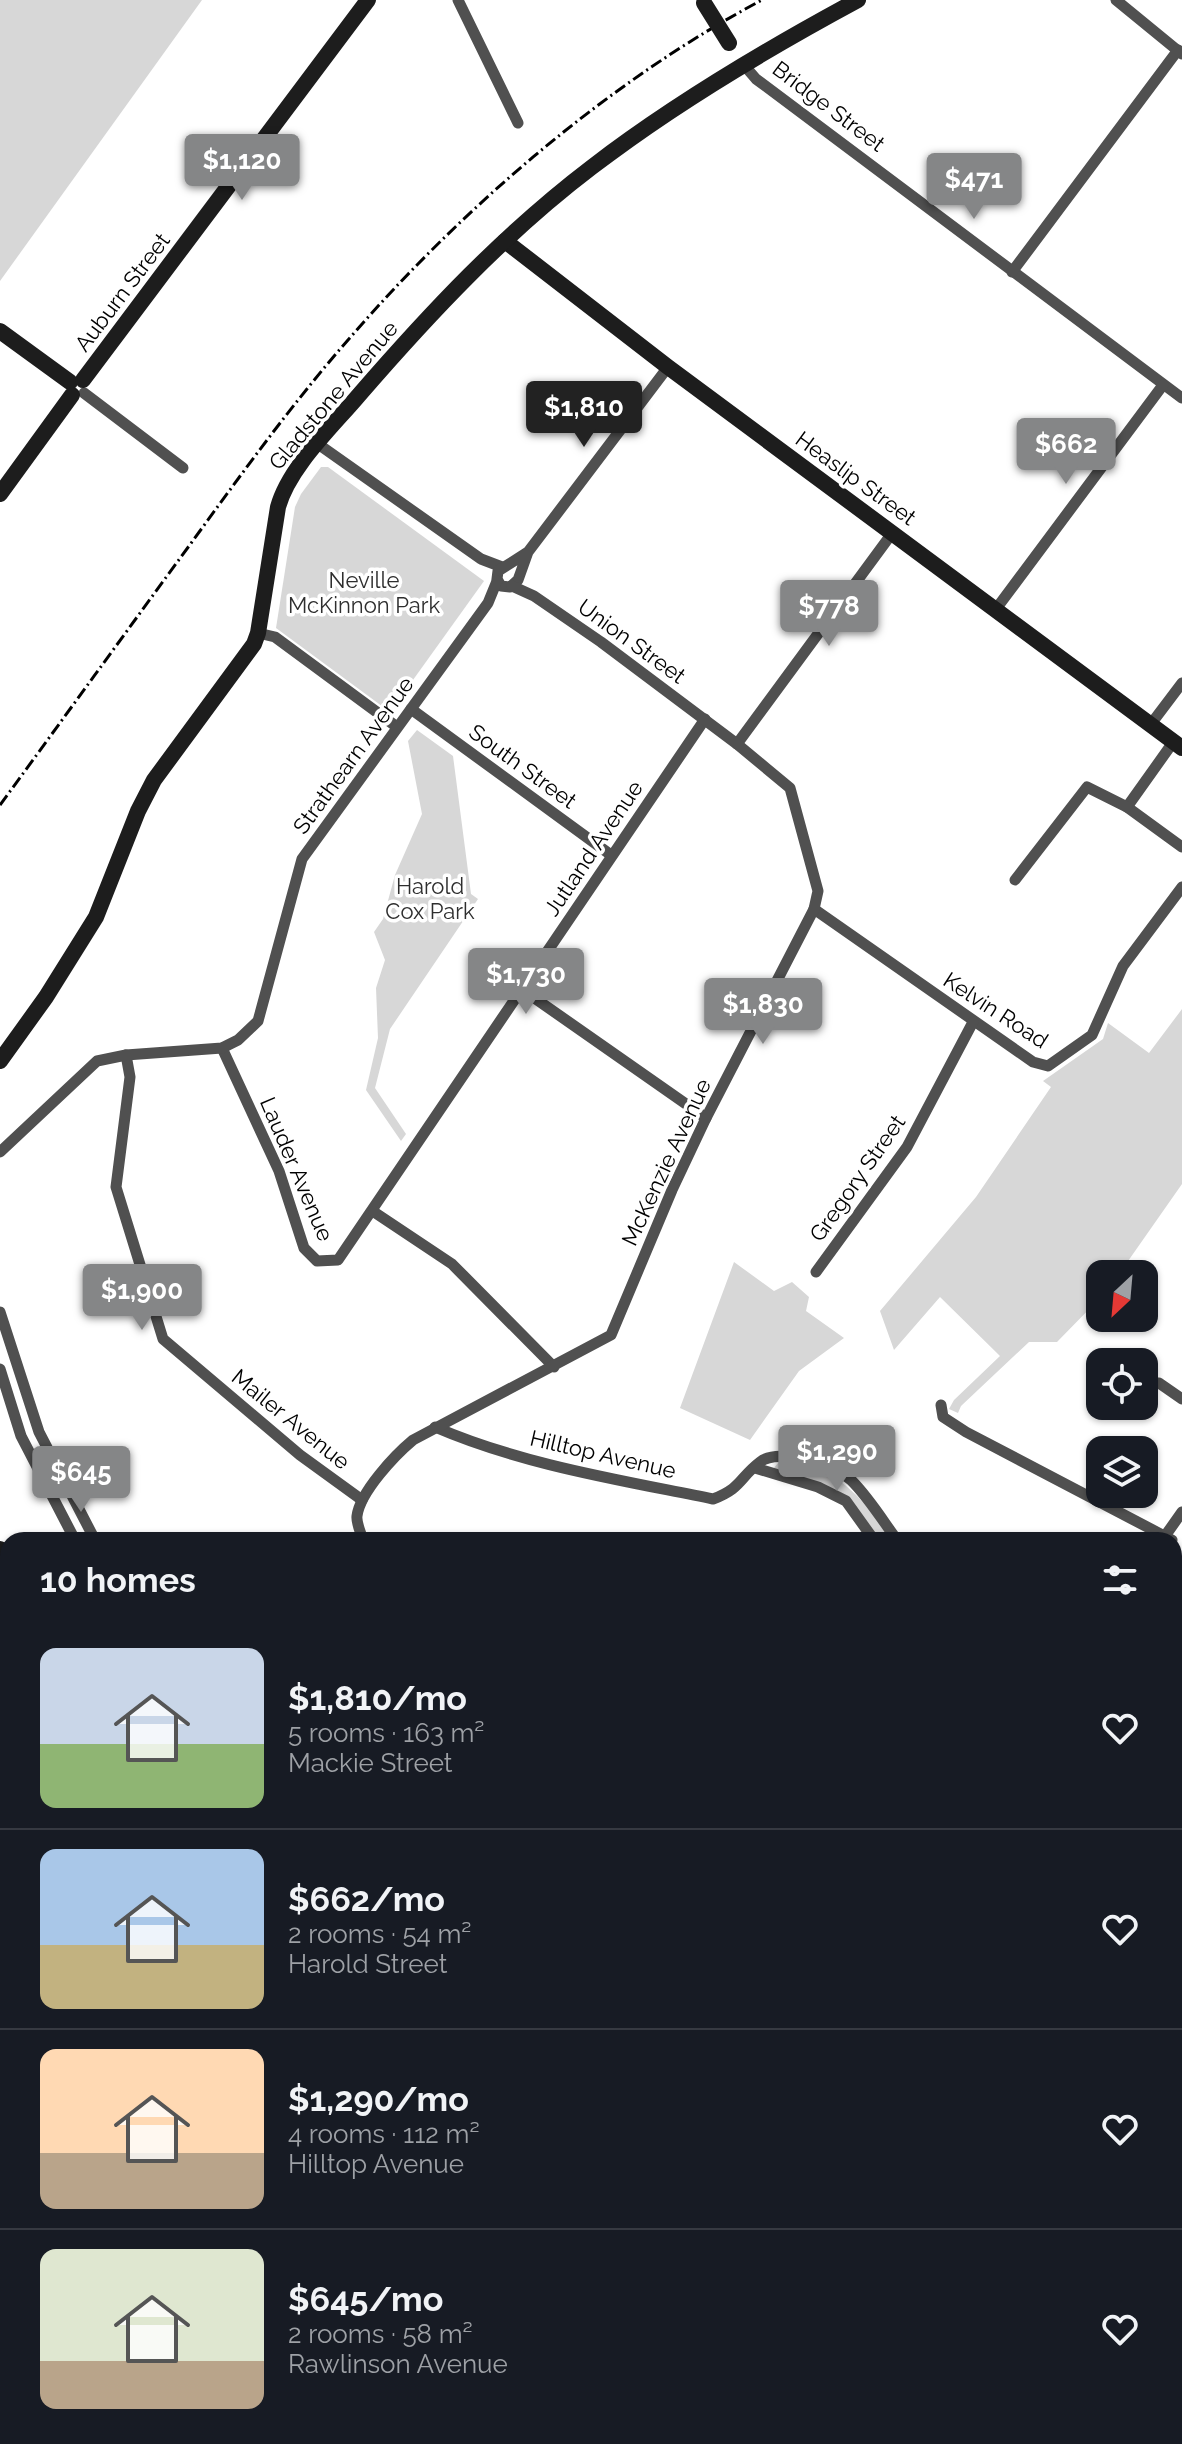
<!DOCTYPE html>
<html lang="en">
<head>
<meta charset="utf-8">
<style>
  body { margin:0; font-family:Raleway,sans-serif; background:#20242c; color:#f1f3f6; height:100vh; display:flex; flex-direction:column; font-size:30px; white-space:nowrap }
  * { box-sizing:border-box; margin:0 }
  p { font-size:26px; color:#9ea1a6 }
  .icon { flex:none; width:44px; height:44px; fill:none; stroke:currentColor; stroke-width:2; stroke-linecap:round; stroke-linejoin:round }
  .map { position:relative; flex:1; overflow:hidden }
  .side { position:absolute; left:0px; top:1532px; width:1182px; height:912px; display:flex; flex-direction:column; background:#171b24; border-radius:24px 24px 0 0; box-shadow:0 2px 6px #0004 }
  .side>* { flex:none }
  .needle { width:52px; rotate:206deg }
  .tools { position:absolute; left:1086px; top:1260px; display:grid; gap:16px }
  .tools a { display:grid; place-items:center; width:72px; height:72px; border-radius:16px; background:#171b24; box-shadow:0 2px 6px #0004; font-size:40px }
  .price { position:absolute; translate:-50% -68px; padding:0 18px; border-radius:8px; background:#858687; color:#fff; font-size:26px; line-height:52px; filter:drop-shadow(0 2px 4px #0008) }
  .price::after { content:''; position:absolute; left:50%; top:48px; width:24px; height:18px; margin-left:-12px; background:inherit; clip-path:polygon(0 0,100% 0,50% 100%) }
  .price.selected { background:#222; color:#fff }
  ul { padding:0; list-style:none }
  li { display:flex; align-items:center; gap:24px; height:200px; padding:0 40px }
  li+li { border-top:2px solid #363941 }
  li span { display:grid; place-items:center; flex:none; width:224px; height:160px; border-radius:16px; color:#555 }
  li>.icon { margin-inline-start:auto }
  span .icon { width:96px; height:96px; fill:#fffc; stroke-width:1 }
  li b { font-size:34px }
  h2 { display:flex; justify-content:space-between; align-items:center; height:96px; padding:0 40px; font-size:34px }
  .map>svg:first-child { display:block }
  .green { fill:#d7d7d7 }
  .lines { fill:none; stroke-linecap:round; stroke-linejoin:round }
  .primary-casing { stroke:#dbdbdb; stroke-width:21 }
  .street { stroke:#505050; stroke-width:11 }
  .secondary { stroke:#1d1d1d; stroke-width:16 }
  .primary { stroke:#000; stroke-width:18 }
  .rail { stroke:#000; stroke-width:3; stroke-dasharray:12 4 2 4; stroke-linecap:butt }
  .secondary-bridge { stroke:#1d1d1d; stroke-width:16 }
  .labels { text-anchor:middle; stroke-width:7; stroke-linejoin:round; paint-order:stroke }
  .street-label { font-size:22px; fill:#000; stroke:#fff }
  .park-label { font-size:22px; fill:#2e2e2e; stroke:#fff }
</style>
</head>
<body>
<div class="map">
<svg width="1182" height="2444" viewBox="0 0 1182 2444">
  <rect width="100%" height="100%" fill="#fff"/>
  <g class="green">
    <path d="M0,0H202L0,281Z"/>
    <path d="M321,467H328L484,581L390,712L276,628L295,507L301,494Z"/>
    <path d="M417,730L453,756L471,894L478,899L390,1029L375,1088L406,1134L401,1141L366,1090L378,1038L376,988L385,960L374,932L383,919L395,875L422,814L408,741Z"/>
    <path d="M1182,1009V1184L1119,1274H1100V1298L1057,1342H1029L961,1406L958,1413L949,1409L954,1400L1000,1356L940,1297L894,1350L880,1311L976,1197L1051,1087L1043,1081L1103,1039L1108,1023L1149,1053Z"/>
    <path d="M734,1262L774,1291L792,1282L809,1297L806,1311L844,1338L799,1371L750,1440L680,1408Z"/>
    <path d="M779,1462C838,1463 860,1498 894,1540H880L849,1497L824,1484L773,1469Z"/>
  </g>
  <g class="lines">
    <g class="primary-casing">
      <g id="primary">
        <path d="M0,2101L8,2102"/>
        <path d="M842,2436L857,2444"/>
      </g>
    </g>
    <g class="street">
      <path d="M458,0L518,123"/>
      <path d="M1116,0L1182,54"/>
      <path d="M744,65L756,79L1182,398"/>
      <path d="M1012,272L1178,50"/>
      <path d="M84,393L183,468"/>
      <path d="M318,444L481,559L502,567"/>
      <path d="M528,552L498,571L497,579L501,586L510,587L518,580L528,552L668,367"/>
      <path d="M996,609L1163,385"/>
      <path d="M258,633L275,637L397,727"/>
      <path d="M411,709L611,855"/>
      <path d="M1151,724L1182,683"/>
      <path d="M1174,741L1127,807L1182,847"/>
      <path d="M737,744L893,532"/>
      <path d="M1015,880L1087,787L1127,807"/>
      <path d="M814,909L1033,1062L1048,1066L1092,1035L1123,966L1182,887"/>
      <path d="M523,990L706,1118"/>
      <path d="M222,1048L279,1171L304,1248L317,1261L338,1260L705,719"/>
      <path d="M126,1055L130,1077L116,1187L163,1339L300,1455L362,1500"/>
      <path d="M0,1152L97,1061L126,1055L222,1048L238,1040L258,1021L302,859L488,603L497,581"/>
      <path d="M374,1212L452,1264L554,1367"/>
      <path d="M816,1272L907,1147L973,1022"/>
      <path d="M0,1312L39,1432L95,1540"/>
      <path d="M0,1369L21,1436L75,1540"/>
      <path d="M1159,1383L1182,1399"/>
      <path d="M941,1405L943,1417L966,1432L1172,1540"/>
      <path d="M435,1427C523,1465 620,1480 713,1499C742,1488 739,1478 760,1462C779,1447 836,1466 852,1481C869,1498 883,1521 897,1540"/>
      <path d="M755,1468L818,1487L846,1501L874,1540"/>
      <path d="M1165,1536L1182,1512"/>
      <path d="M363,1540C361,1533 356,1523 357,1516C360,1492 395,1455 413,1440L611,1335L672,1190L706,1118L814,909L818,891L790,788L737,744L601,642L534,596L512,586"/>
      <path d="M0,1790L8,1792"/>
      <path d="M0,2009L8,2005"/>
      <path d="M1174,2143L1182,2149"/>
      <path d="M1174,2334L1182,2339"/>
      <path d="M522,2436L537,2444"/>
      <path d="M86,2444L94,2436"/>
      <path d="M333,2444L338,2436"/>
      <path d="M754,2444L760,2436"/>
    </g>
    <g class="secondary">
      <path d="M505,241L668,367L1182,748"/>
      <path d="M0,331L70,382"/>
      <path d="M83,380L368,0"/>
      <path d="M0,494L72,395"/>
      <path d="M0,1061L46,997L96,917L138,811L154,780L254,644L258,633L278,507C289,467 332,427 359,395C430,313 505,233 592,167C674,104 767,49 858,0"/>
      <path d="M0,1549L8,1555"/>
      <path d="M1174,1778L1182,1776"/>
      <path d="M0,2281L8,2274"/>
    </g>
    <use href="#primary" class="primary"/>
    <path class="rail" d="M0,805C63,719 126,632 189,546C240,476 291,405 348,340C461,209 609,81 762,0"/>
    <path class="secondary-bridge" d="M704,3L729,43"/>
  </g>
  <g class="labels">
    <g class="street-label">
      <text transform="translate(829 106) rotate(37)" y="8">Bridge Street</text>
      <text transform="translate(122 292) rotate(-53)" y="8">Auburn Street</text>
      <text transform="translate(333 395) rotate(-50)" y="8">Gladstone Avenue</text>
      <text transform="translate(856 478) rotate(36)" y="8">Heaslip Street</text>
      <text transform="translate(632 641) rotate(36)" y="8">Union Street</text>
      <text transform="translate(353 755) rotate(-54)" y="8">Strathearn Avenue</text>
      <text transform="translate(523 766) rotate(36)" y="8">South Street</text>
      <text transform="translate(593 848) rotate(-56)" y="8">Jutland Avenue</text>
      <text transform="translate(996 1010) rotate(33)" y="8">Kelvin Road</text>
      <text transform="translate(666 1162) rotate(-65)" y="8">McKenzie Avenue</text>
      <text transform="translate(297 1169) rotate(67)" y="8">Lauder Avenue</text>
      <text transform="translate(857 1178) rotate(-55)" y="8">Gregory Street</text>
      <text transform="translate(291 1419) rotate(39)" y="8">Mailer Avenue</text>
      <text transform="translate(603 1454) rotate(13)" y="8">Hilltop Avenue</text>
    </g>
    <g class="park-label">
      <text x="364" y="588">Neville<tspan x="364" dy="25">McKinnon Park</tspan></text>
      <text x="430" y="894">Harold<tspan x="430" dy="25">Cox Park</tspan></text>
    </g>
  </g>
</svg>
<div class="tools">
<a><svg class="needle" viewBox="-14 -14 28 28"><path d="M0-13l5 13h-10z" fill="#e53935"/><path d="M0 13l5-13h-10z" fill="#9ea1a6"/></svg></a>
<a><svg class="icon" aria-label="locate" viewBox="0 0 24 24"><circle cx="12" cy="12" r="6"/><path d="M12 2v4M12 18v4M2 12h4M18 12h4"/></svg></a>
<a><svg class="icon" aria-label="layers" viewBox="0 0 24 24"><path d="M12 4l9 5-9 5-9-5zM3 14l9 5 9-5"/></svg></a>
</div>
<b class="price" style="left:242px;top:202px">$1,120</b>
<b class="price" style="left:974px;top:221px">$471</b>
<b class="price selected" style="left:584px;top:449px">$1,810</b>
<b class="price" style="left:1066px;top:486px">$662</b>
<b class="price" style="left:829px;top:648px">$778</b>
<b class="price" style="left:526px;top:1016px">$1,730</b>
<b class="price" style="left:763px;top:1046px">$1,830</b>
<b class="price" style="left:142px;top:1332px">$1,900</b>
<b class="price" style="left:837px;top:1493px">$1,290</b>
<b class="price" style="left:81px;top:1514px">$645</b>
<section class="side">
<h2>10 homes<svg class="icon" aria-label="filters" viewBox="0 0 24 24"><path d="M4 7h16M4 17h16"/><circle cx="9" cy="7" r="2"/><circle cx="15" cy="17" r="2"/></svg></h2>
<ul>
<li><span style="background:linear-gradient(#c9d6e8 60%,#8fb573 0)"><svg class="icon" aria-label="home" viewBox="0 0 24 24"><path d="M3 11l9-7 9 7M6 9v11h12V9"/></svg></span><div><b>$1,810/mo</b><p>5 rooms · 163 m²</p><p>Mackie Street</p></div><svg class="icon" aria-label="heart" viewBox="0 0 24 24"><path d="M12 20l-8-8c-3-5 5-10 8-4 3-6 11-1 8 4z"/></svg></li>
<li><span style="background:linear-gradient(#a9c7e8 60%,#c2b280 0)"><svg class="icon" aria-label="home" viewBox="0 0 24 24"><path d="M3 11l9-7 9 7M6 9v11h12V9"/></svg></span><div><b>$662/mo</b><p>2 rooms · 54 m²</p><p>Harold Street</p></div><svg class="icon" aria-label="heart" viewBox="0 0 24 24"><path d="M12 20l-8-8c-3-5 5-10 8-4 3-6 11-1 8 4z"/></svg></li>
<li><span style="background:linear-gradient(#ffd9b3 65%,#b9a48a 0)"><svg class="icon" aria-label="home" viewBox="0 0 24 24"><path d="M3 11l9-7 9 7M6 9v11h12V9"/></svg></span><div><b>$1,290/mo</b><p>4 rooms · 112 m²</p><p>Hilltop Avenue</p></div><svg class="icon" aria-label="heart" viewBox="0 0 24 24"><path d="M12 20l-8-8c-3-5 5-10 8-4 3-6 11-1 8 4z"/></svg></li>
<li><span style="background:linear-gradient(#dfe7d0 70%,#b9a48a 0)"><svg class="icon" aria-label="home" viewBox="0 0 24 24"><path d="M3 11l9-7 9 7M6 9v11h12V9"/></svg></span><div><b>$645/mo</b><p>2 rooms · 58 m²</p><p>Rawlinson Avenue</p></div><svg class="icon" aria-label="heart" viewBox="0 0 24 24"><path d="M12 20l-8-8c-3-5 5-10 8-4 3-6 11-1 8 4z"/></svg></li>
</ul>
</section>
</div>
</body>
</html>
